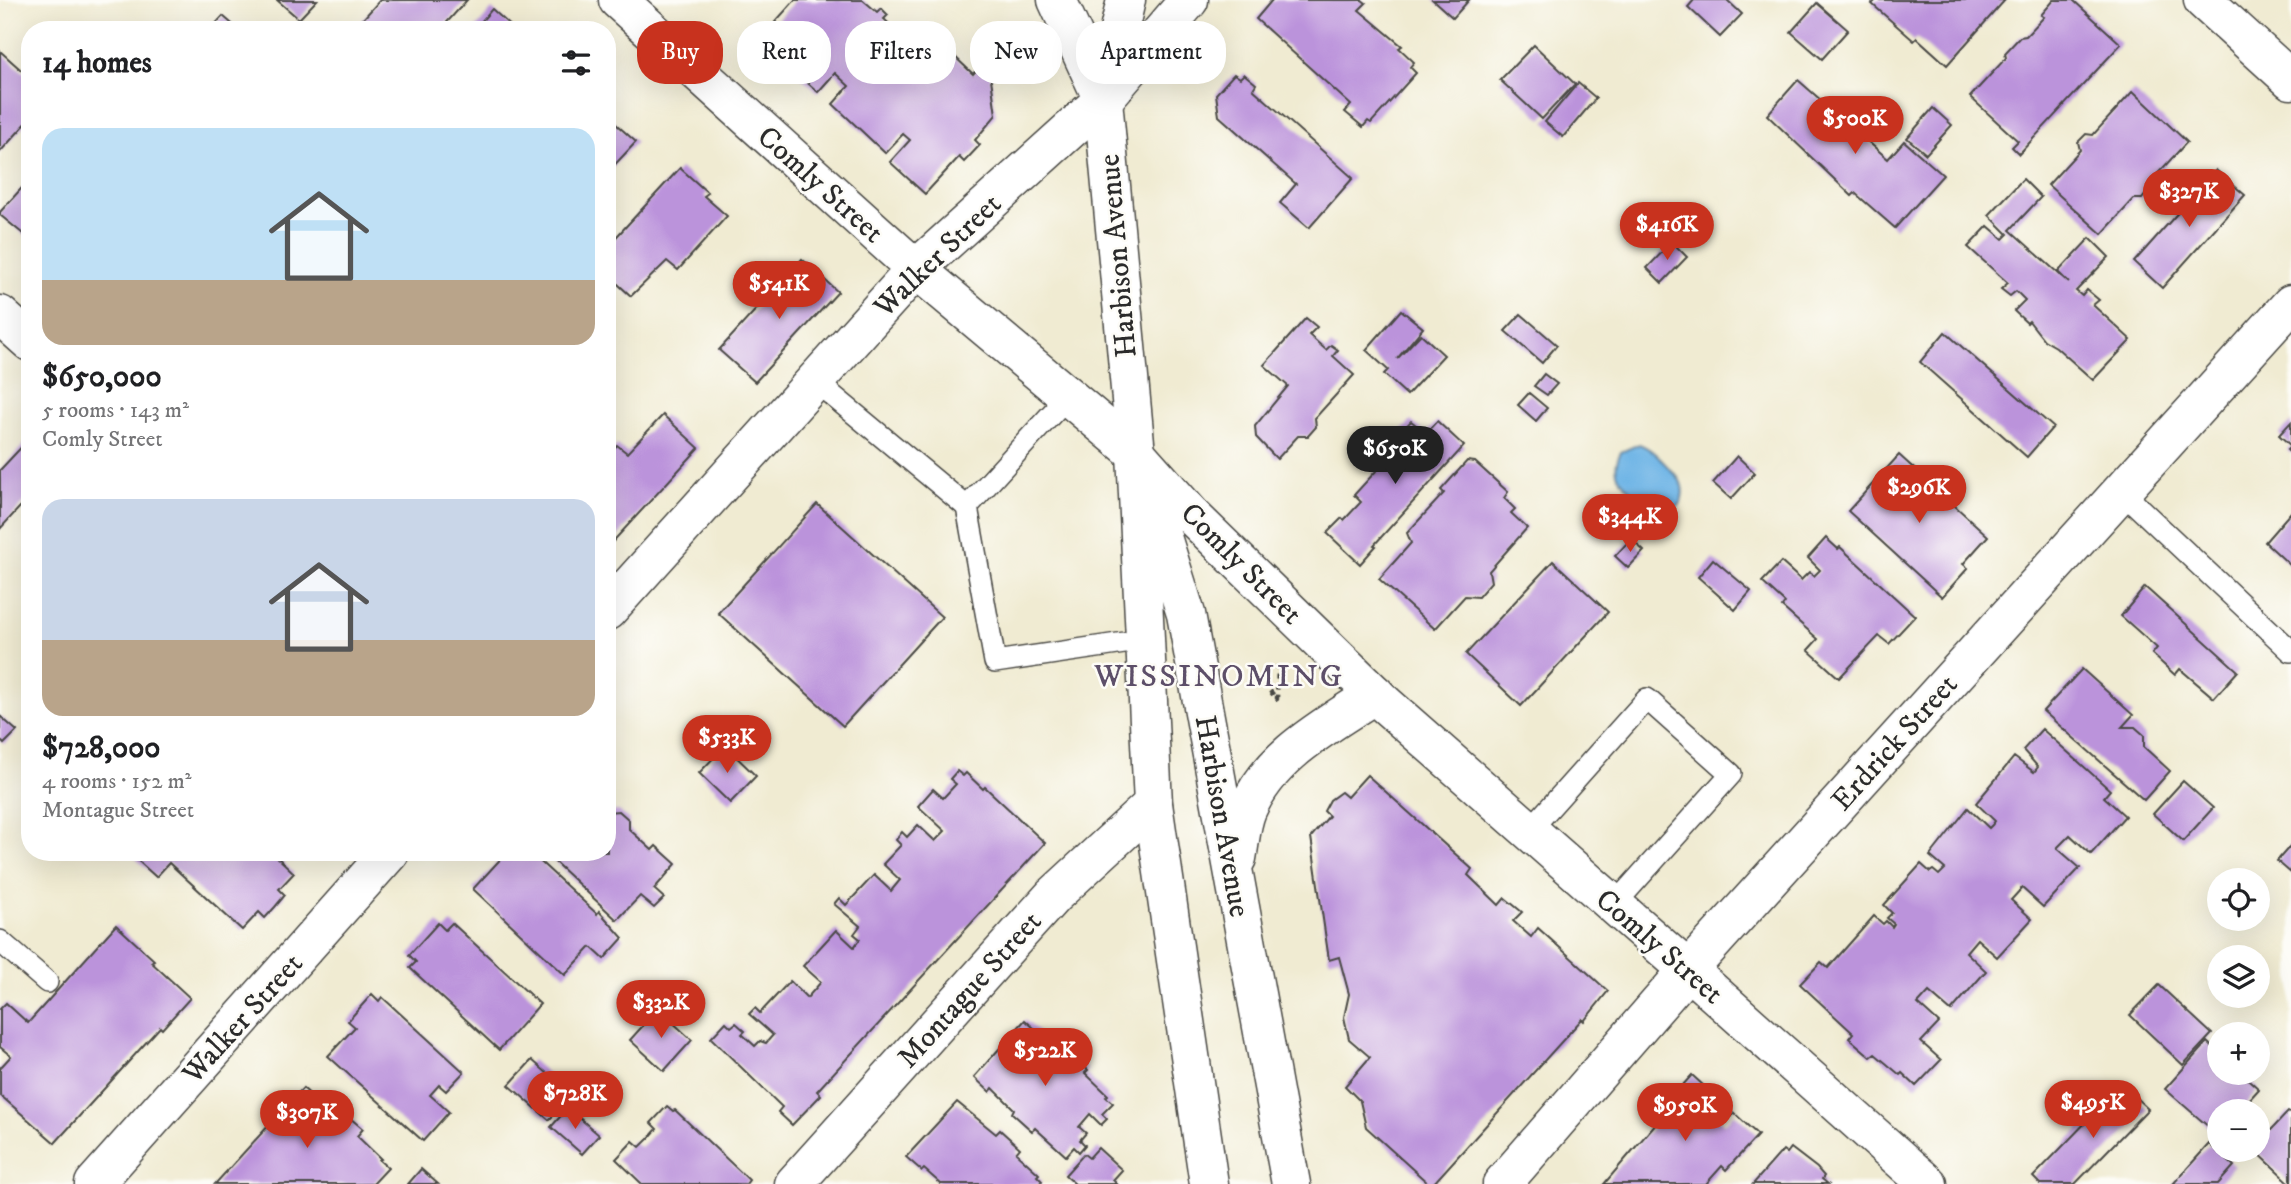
<!DOCTYPE html>
<html lang="en">
<head>
<meta charset="utf-8">
<style>
  body { margin:0; font-family:"IM FELL DW Pica",serif; background:#f6f6f6; color:#202124; height:100vh; display:flex; flex-direction:column; font-size:26px; white-space:nowrap }
  * { box-sizing:border-box; margin:0 }
  p { font-size:23px; color:#757577 }
  .icon { flex:none; width:38px; height:38px; fill:none; stroke:currentColor; stroke-width:2; stroke-linecap:round; stroke-linejoin:round }
  .map { position:relative; flex:1; overflow:hidden }
  .drawer { position:absolute; left:21px; top:21px; width:595px; height:840px; display:flex; flex-direction:column; background:#fff; border-radius:28px; box-shadow:0 7px 28px #0002 }
  .drawer>* { flex:none }
  .banner { position:absolute; left:637px; top:21px; width:665px; height:63px; display:flex; gap:14px }
  .tools { position:absolute; left:2207px; top:868px; display:grid; gap:14px }
  .tools a { display:grid; place-items:center; width:63px; height:63px; border-radius:50%; background:#fff; box-shadow:0 7px 28px #0002; font-size:35px }
  .price { position:absolute; translate:-50% -60px; padding:0 16px; border-radius:24px; background:#c8321e; color:#fff; font-size:23px; line-height:46px; filter:drop-shadow(0 2px 4px #0008) }
  .price::after { content:''; position:absolute; left:50%; top:42px; width:21px; height:16px; margin-left:-10px; background:inherit; clip-path:polygon(0 0,100% 0,50% 100%) }
  .price.selected { background:#222; color:#fff }
  ul { padding:0; list-style:none }
  li { display:grid; align-content:center; gap:14px; height:371px; padding:0 21px }
  li span { display:grid; place-items:center; height:217px; border-radius:21px; color:#555 }
  li>.icon { margin-inline-start:auto }
  span .icon { width:126px; height:126px; fill:#fffc; stroke-width:1 }
  li b { font-size:30px }
  h2 { display:flex; justify-content:space-between; align-items:center; height:84px; padding:0 21px; font-size:30px }
  .tag { padding:0 24px; border-radius:28px; background:#fff; box-shadow:0 7px 28px #0002; font-size:24px; line-height:63px }
  .tag.selected { background:#c8321e; color:#fff }
  .map>svg:first-child { display:block }
  .water { fill:#70b5e6; stroke:#4e7088; stroke-width:2 }
  .building { fill:#bb93db }
  .lines { fill:none; stroke-linecap:round; stroke-linejoin:round }
  .service-casing { stroke:#494844; stroke-width:24 }
  .minor-casing { stroke:#494844; stroke-width:41 }
  .primary-casing { stroke:#494844; stroke-width:41 }
  .path { stroke:#494844; stroke-width:4.5; stroke-dasharray:5 5; stroke-linecap:butt }
  .service { stroke:#fff; stroke-width:21 }
  .minor { stroke:#fff; stroke-width:38 }
  .primary { stroke:#fff; stroke-width:38 }
  .labels { text-anchor:middle; stroke-width:5; stroke-linejoin:round; paint-order:stroke }
  .street-label { font-size:30px; fill:#2b2b2b; stroke:#fdfcf7 }
  .neighbourhood-label { font-size:32px; letter-spacing:2px; fill:#5d4f69; stroke:#fdfcf7 }
</style>
</head>
<body>
<div class="map">
<svg width="2291" height="1184" viewBox="0 0 2291 1184">
  <rect width="100%" height="100%" fill="#fdfcf7"/>
  <filter id="ink" filterUnits="userSpaceOnUse"><feTurbulence type="fractalNoise" baseFrequency=".0143" numOctaves="2"/><feDisplacementMap in="SourceGraphic" scale="14" xChannelSelector="R" yChannelSelector="G"/><feConvolveMatrix kernelMatrix="1 2 1 2 8 2 1 2 1" color-interpolation-filters="sRGB"/></filter>
  <filter id="wash" filterUnits="userSpaceOnUse"><feTurbulence type="fractalNoise" baseFrequency=".00686" numOctaves="4" result="noise"/><feDisplacementMap in="SourceGraphic" scale="28" xChannelSelector="R" yChannelSelector="G"/><feGaussianBlur stdDeviation="1.57" result="paint"/><feColorMatrix in="noise" values="0 0 0 0 0 0 0 0 0 0 0 0 0 0 0 0 0 1.4 0 .05"/><feComposite in="paint" operator="in"/></filter>
  <g filter="url(#wash)">
    <rect width="100%" height="100%" fill="#f0ebd2"/>
    <path class="water" d="M1639,444C1654,449 1664,464 1676,475C1689,489 1683,514 1660,512C1650,511 1620,482 1617,473C1615,465 1617,459 1621,452Z"/>
    <g id="blocks">
      <g class="building">
        <path d="M277,0H317L299,19Z"/>
        <path d="M380,0H467L441,29L438,26L435,30H344L349,24L354,29Z"/>
        <path d="M795,0H863L877,12L881,8L888,15L884,19L899,33L904,30L910,36L907,39L939,68L952,54L973,74L988,57L996,115L975,140L980,145L964,162L959,157L925,194L890,162L910,140L903,134L885,153L833,104L849,86L835,73L818,92L767,47L783,28L775,22Z"/>
        <path d="M1272,0H1362L1366,3L1359,10L1402,46L1399,48L1414,62L1410,67L1416,73L1371,123L1368,121L1363,127L1345,112L1351,105L1256,19Z"/>
        <path d="M1433,0H1469L1453,18Z"/>
        <path d="M1694,0H1727L1742,14L1720,37L1688,7Z"/>
        <path d="M1876,0H2005L1947,65L1917,38L1914,41L1872,4Z"/>
        <path d="M2054,0H2073L2121,44L2019,154L2012,147L2018,141L1970,97L2006,58L2005,53L2020,37L2026,36L2044,17L2041,15Z"/>
        <path d="M1817,3L1848,30L1822,59L1791,32Z"/>
        <path d="M492,9L515,30H474Z"/>
        <path d="M223,16L239,30H210Z"/>
        <path d="M1534,45L1575,84L1542,119L1500,80Z"/>
        <path d="M0,51L30,78V119L0,152Z"/>
        <path d="M1234,74L1240,78L1244,74L1256,84L1253,89L1353,178L1309,228L1280,203L1296,184L1219,116L1216,94Z"/>
        <path d="M1798,80L1888,159L1904,141L1943,175L1895,228L1855,193L1852,196L1767,115Z"/>
        <path d="M1578,83L1596,98L1563,137L1545,122Z"/>
        <path d="M2133,91L2187,142L2150,182L2149,190L2142,199H2134L2102,234L2048,185L2080,150L2078,142L2086,134L2093,135Z"/>
        <path d="M1933,108L1952,125L1926,154L1907,138Z"/>
        <path d="M607,116L636,142L607,173Z"/>
        <path d="M680,168L708,193L704,196L727,216L678,270L667,261L631,296L607,274V247Z"/>
        <path d="M2216,170L2245,195L2162,288L2134,262Z"/>
        <path d="M30,179V236L28,238L0,215V212Z"/>
        <path d="M2023,179L2041,197L2010,230L2069,283L2058,272L2090,238L2109,257L2076,291L2082,296L2087,290L2099,300L2093,305L2131,340L2093,380L2056,347L2044,340L2029,321L2027,323L2014,311L2025,300L2016,291L2010,296L2001,289L2008,283L1968,247L1988,226L2003,239L2008,234L1989,215Z"/>
        <path d="M1635,211L1648,224L1635,237L1622,224Z"/>
        <path d="M1672,242L1687,257L1662,283L1647,268Z"/>
        <path d="M802,259L838,292L755,382L719,350Z"/>
        <path d="M1401,310L1423,328L1397,359L1421,334L1444,355L1407,395L1384,374L1388,370L1366,350Z"/>
        <path d="M1521,314L1557,345L1542,363L1505,331Z"/>
        <path d="M1306,318L1317,327L1309,335L1326,350L1331,345L1338,350L1333,356L1354,375L1315,418L1316,427L1308,436H1298L1277,459L1256,437L1255,426L1288,386L1264,365Z"/>
        <path d="M1945,332L2053,427L2027,457L1920,362Z"/>
        <path d="M1544,374L1557,384L1547,395L1534,386Z"/>
        <path d="M1529,393L1547,408L1536,421L1518,405Z"/>
        <path d="M663,415L699,448L607,548V456L617,445L627,453Z"/>
        <path d="M1411,421L1426,433L1437,421L1464,446L1374,545L1376,546L1360,564L1327,533L1342,518L1344,520L1361,502L1354,495L1377,470L1371,464Z"/>
        <path d="M2291,422V454L2287,450L2291,446L2279,435Z"/>
        <path d="M30,438V496L0,529V470Z"/>
        <path d="M1899,455L1988,536L1963,564L1968,568L1942,597L1848,511Z"/>
        <path d="M1737,456L1755,473L1731,499L1713,483Z"/>
        <path d="M1467,461L1475,462L1508,492L1504,498L1515,509L1511,513L1527,528L1489,571L1491,582L1478,597L1465,596L1435,629L1379,579L1411,543L1407,533L1444,493L1441,490Z"/>
        <path d="M817,504L942,617L843,726L718,613Z"/>
        <path d="M2291,512V566L2265,542Z"/>
        <path d="M1826,538L1838,549L1840,547L1915,616L1889,644L1879,636L1839,678L1808,650L1818,639L1782,607L1785,603L1762,582L1781,562L1801,580L1809,572L1814,576L1820,570L1808,558Z"/>
        <path d="M1631,539L1644,551L1628,568L1615,556Z"/>
        <path d="M1713,559L1751,591L1735,610L1698,577Z"/>
        <path d="M1553,561L1608,612L1521,706L1466,654Z"/>
        <path d="M2145,587L2238,671L2214,698L2180,669L2175,675L2152,654L2157,648L2121,616Z"/>
        <path d="M2082,669L2133,715L2122,727H2135L2144,735V747L2170,771L2144,800L2043,711Z"/>
        <path d="M0,716L17,731L4,744L0,740Z"/>
        <path d="M2042,729L2110,790L2104,797L2125,816L2091,854L2070,835L2057,848L2080,868L2043,907L2022,888L2011,900L2032,919L1997,957L1977,939L1966,952L1986,971L1951,1011L1929,992L1918,1004L1939,1023L1921,1042L1941,1060L1916,1086L1902,1073L1900,1075L1875,1054L1871,1057L1849,1038L1853,1033L1800,984L1821,962L1828,968L1874,916L1883,924L1886,921L1892,927L1894,924L1887,918L1892,913L1884,905L1921,864L1930,872L1933,870L1939,875L1945,869L1930,856L1968,808L1989,828L1992,825L1995,821L1976,803L2014,757L2034,772L2038,767L2023,750Z"/>
        <path d="M725,746L756,776L730,803L699,773Z"/>
        <path d="M957,771L963,776L966,773L983,789L985,787L1045,843L817,1091L821,1095L792,1125L778,1112L782,1107L711,1038L726,1022L731,1027L736,1023L745,1031L742,1034L755,1046L760,1041L766,1043L773,1035L749,1014L755,1008L760,1013L790,981L807,998L821,982L803,966L836,930L854,947L860,939L854,934L860,926L834,904L839,898L846,905L874,875L891,891L900,880L883,864L901,845L896,840L902,832L907,837L918,825L935,841L945,831L918,806L933,789L943,798L956,784L950,779Z"/>
        <path d="M1367,775L1472,869L1468,875L1499,905L1505,898L1522,912L1513,921L1531,937L1538,928L1608,991L1584,1021L1582,1019L1433,1184H1429L1366,1127L1360,1101L1345,1086L1370,1057L1349,1039L1344,1017L1349,994L1339,957L1329,960L1311,837L1329,816L1324,811L1330,800L1341,792L1347,797Z"/>
        <path d="M2183,781L2213,808L2183,841L2153,814Z"/>
        <path d="M619,811L629,820V829L652,850L656,846L676,864L654,889L664,898L654,908L640,896L617,920L544,852H607V812Z"/>
        <path d="M2291,845V873L2277,861Z"/>
        <path d="M141,852H272L294,873L279,889L285,895L275,907L265,918L259,912L242,930L169,863L156,877L135,858Z"/>
        <path d="M507,852H526L530,857L532,854L597,914L599,911L623,938L604,959L591,947L565,975L473,889Z"/>
        <path d="M438,923L445,930L452,923L540,1004L499,1050L410,968L416,962L409,955Z"/>
        <path d="M116,925L154,960L151,962L190,998L162,1029L160,1027L55,1143L0,1095V1068L11,1056L0,1047V1009L6,1003L28,1023Z"/>
        <path d="M2159,985L2212,1034L2183,1065L2130,1015Z"/>
        <path d="M372,994L379,1001L382,997L464,1072L446,1091L439,1085L430,1095L449,1112L423,1141L328,1056L355,1027L348,1021Z"/>
        <path d="M658,1009L692,1040L664,1071L630,1040Z"/>
        <path d="M1025,1020L1064,1055L1067,1051L1088,1070L1085,1073L1108,1095L1106,1097L1113,1103L1102,1114L1107,1119L1101,1125L1090,1114L1079,1127L1086,1133L1080,1140L1085,1145L1079,1152L1074,1147L1066,1156L1035,1128L1032,1131L1012,1113L1014,1109L993,1088L990,1092L974,1077Z"/>
        <path d="M2207,1042L2219,1053V1073H2241L2259,1089L2239,1111H2219L2218,1135L2165,1089Z"/>
        <path d="M532,1060L572,1095L549,1120L509,1085Z"/>
        <path d="M1692,1075L1716,1097L1706,1108L1724,1124L1734,1113L1758,1135L1726,1170L1722,1166L1706,1184H1604L1663,1115L1659,1111Z"/>
        <path d="M2122,1085L2148,1109L2075,1184H2040L2033,1177Z"/>
        <path d="M303,1088L337,1119L343,1112L363,1129L357,1136L381,1159L379,1160L388,1168L373,1184H215Z"/>
        <path d="M957,1102L996,1134L1000,1130L1020,1148L1016,1153L1039,1174L1037,1176L1042,1181L1039,1184H941L924,1169L922,1171L906,1157Z"/>
        <path d="M667,1106L673,1111L675,1110L749,1180L746,1184H642L616,1159L633,1141L640,1147L649,1138L657,1129L651,1123Z"/>
        <path d="M568,1108L599,1135L582,1154L551,1127Z"/>
        <path d="M2288,1112L2291,1114V1184L2255,1150H2258V1144Z"/>
        <path d="M2209,1144L2234,1166L2218,1184H2173Z"/>
        <path d="M1098,1148L1122,1170L1113,1180L1117,1184H1075L1065,1175L1084,1154L1089,1158Z"/>
        <path d="M1791,1148L1817,1168L1824,1176L1822,1179L1828,1184H1753L1783,1150L1787,1153Z"/>
        <path d="M421,1169L438,1184H408Z"/>
      </g>
    </g>
  </g>
  <g filter="url(#ink)">
    <use href="#blocks" fill-opacity="0" stroke="#494844" stroke-width="2"/>
    <g class="lines">
      <g class="service-casing">
        <g id="service">
          <path d="M815,381L967,507L1068,396"/>
          <path d="M2121,491L2291,651"/>
          <path d="M967,507L995,662L1145,640"/>
          <path d="M1529,831L1647,699L1731,774L1614,905"/>
          <path d="M0,941L47,982"/>
        </g>
      </g>
      <g class="minor-casing">
        <g id="minor">
          <path d="M618,0L916,269L1136,453L1193,517L1386,705L1688,970L1928,1184"/>
          <path d="M2203,0L2291,80"/>
          <path d="M0,315L30,342"/>
          <path d="M607,611L916,269L1103,100L1189,0"/>
          <path d="M94,1184L390,852"/>
          <path d="M794,1184L1053,896L1153,804"/>
          <path d="M1502,1184L1688,970L2291,304"/>
        </g>
      </g>
      <g class="primary-casing">
        <g id="primary">
          <path d="M1057,0L1103,100"/>
          <path d="M1126,0L1103,100L1136,453L1153,804L1209,1184"/>
          <path d="M1152,505L1186,614L1291,1184"/>
          <path d="M1237,858C1240,843 1241,824 1247,810C1271,754 1327,726 1375,694"/>
        </g>
      </g>
      <path class="path" d="M1270,691L1277,699L1278,665"/>
      <use href="#service" class="service"/>
      <use href="#minor" class="minor"/>
      <use href="#primary" class="primary"/>
    </g>
  </g>
  <g class="labels">
    <g class="street-label">
      <text transform="translate(821 184) rotate(42)" y="10">Comly Street</text>
      <text transform="translate(937 255) rotate(-44)" y="10">Walker Street</text>
      <text transform="translate(1117 256) rotate(-95)" y="10">Harbison Avenue</text>
      <text transform="translate(1242 563) rotate(45)" y="10">Comly Street</text>
      <text transform="translate(1894 742) rotate(-48)" y="10">Erdrick Street</text>
      <text transform="translate(1223 816) rotate(80)" y="10">Harbison Avenue</text>
      <text transform="translate(1660 946) rotate(41)" y="10">Comly Street</text>
      <text transform="translate(969 989) rotate(-48)" y="10">Montague Street</text>
      <text transform="translate(242 1018) rotate(-48)" y="10">Walker Street</text>
    </g>
    <g class="neighbourhood-label">
      <text x="1219" y="686">WISSINOMING</text>
    </g>
  </g>
</svg>
<div class="tools">
<a><svg class="icon" aria-label="locate" viewBox="0 0 24 24"><circle cx="12" cy="12" r="6"/><path d="M12 2v4M12 18v4M2 12h4M18 12h4"/></svg></a>
<a><svg class="icon" aria-label="layers" viewBox="0 0 24 24"><path d="M12 4l9 5-9 5-9-5zM3 14l9 5 9-5"/></svg></a>
<a>+</a>
<a>−</a>
</div>
<b class="price" style="left:1855px;top:156px">$500K</b>
<b class="price" style="left:2189px;top:229px">$327K</b>
<b class="price" style="left:1667px;top:262px">$416K</b>
<b class="price" style="left:779px;top:321px">$541K</b>
<b class="price selected" style="left:1395px;top:486px">$650K</b>
<b class="price" style="left:1919px;top:525px">$296K</b>
<b class="price" style="left:1630px;top:554px">$344K</b>
<b class="price" style="left:727px;top:775px">$533K</b>
<b class="price" style="left:661px;top:1040px">$332K</b>
<b class="price" style="left:1045px;top:1088px">$522K</b>
<b class="price" style="left:575px;top:1131px">$728K</b>
<b class="price" style="left:2093px;top:1140px">$495K</b>
<b class="price" style="left:1685px;top:1143px">$950K</b>
<b class="price" style="left:307px;top:1150px">$307K</b>
<div class="banner">
<a class="tag selected">Buy</a>
<a class="tag">Rent</a>
<a class="tag">Filters</a>
<a class="tag">New</a>
<a class="tag">Apartment</a>
</div>
<section class="drawer">
<h2>14 homes<svg class="icon" aria-label="filters" viewBox="0 0 24 24"><path d="M4 7h16M4 17h16"/><circle cx="9" cy="7" r="2"/><circle cx="15" cy="17" r="2"/></svg></h2>
<ul>
<li><span style="background:linear-gradient(#bfe0f5 70%,#b9a48a 0)"><svg class="icon" aria-label="home" viewBox="0 0 24 24"><path d="M3 11l9-7 9 7M6 9v11h12V9"/></svg></span><div><b>$650,000</b><p>5 rooms · 143 m²</p><p>Comly Street</p></div></li>
<li><span style="background:linear-gradient(#c9d6e8 65%,#b9a48a 0)"><svg class="icon" aria-label="home" viewBox="0 0 24 24"><path d="M3 11l9-7 9 7M6 9v11h12V9"/></svg></span><div><b>$728,000</b><p>4 rooms · 152 m²</p><p>Montague Street</p></div></li>
</ul>
</section>
</div>
</body>
</html>
